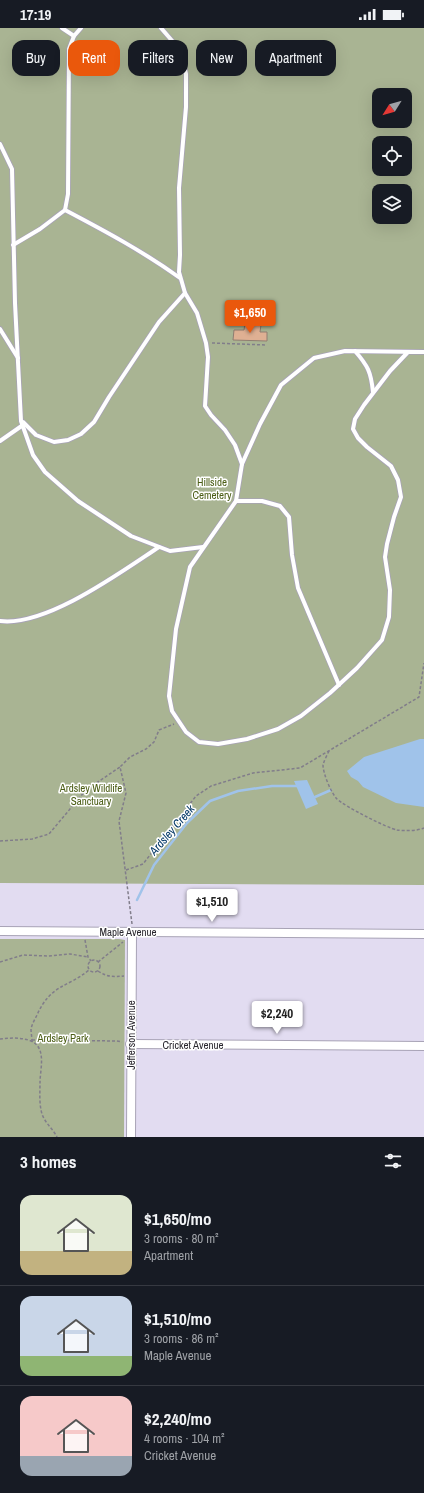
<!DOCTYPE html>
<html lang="en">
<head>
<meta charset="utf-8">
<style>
  body { margin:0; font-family:"Archivo Narrow",sans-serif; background:#20242c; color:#f1f3f6; height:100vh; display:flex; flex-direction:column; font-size:15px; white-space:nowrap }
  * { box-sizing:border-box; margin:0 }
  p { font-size:13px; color:#9ea1a6 }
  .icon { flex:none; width:22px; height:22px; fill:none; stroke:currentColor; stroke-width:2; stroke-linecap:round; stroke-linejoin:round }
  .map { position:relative; height:1109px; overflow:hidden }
  .side { display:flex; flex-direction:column; background:#171b24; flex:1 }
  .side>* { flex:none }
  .banner { position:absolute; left:12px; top:12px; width:400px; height:36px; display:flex; gap:8px }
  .needle { width:26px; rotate:233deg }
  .tools { position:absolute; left:372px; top:60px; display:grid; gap:8px }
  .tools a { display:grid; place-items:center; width:40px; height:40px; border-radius:8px; background:#171b24; box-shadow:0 4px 16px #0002; font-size:20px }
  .price { position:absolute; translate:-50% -34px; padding:0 9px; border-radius:4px; background:#fff; color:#222; font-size:13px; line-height:26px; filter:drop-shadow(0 1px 2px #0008) }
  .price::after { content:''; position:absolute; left:50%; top:24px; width:12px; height:9px; margin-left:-6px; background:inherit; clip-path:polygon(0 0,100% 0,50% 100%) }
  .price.selected { background:#ea580c; color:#fff }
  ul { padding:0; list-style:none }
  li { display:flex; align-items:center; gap:12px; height:100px; padding:0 20px }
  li+li { border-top:1px solid #363941 }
  li span { display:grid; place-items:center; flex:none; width:112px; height:80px; border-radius:12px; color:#555 }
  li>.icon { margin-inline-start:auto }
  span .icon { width:48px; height:48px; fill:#fffc; stroke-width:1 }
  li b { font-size:17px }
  h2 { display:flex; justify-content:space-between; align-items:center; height:48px; padding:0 20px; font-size:17px }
  .pill { padding:0 14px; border-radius:12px; background:#171b24; box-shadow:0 4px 16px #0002; font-size:14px; line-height:36px }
  .pill.selected { background:#ea580c; color:#fff }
  .status { display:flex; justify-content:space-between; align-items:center; height:28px; padding:0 20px; background:#171b24; direction:ltr }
  .status svg { height:11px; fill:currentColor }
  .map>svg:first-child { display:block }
  .green { fill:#a9b493; fill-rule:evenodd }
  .water { fill:#a0c3ea }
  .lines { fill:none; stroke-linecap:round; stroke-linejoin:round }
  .stream { stroke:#a0c3ea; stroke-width:2.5 }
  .building { fill:#dfb093; stroke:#8f7d71 }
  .lane-casing { stroke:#a8a3b6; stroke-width:5.5 }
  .street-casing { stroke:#a8a3b6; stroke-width:10 }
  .path { stroke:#817d8a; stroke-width:1.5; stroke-dasharray:3 2; stroke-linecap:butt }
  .lane { stroke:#fff; stroke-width:4 }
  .street { stroke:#fff; stroke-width:8 }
  .labels { text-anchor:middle; stroke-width:3; stroke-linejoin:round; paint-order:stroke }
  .park-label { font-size:11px; fill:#4b5d15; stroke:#fff }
  .street-label { font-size:11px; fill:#2a282f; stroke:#fff }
  .water-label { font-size:12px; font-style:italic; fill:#003665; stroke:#fff }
</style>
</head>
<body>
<div class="status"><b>17:19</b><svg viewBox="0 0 49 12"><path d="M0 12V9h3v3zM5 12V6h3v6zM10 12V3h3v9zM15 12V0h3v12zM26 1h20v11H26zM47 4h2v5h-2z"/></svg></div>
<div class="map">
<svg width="424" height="1109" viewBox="0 0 424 1109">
  <rect width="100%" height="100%" fill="#e2dcf1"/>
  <g class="green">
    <path d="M0,0H424V857L0,855ZM379,67H405V93H379ZM379,115H405V141H379ZM379,163H405V189H379Z"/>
    <path d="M0,911H119L125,912L124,1109H0Z"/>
  </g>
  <g class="water">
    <path d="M420,711H424V779L396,775L363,759L358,753L351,749L347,743L364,729Z"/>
    <path d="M307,752L318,776L306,781L294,753Z"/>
  </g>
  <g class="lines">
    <g class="stream">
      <path d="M315,769L331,762"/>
      <path d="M137,872L154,837L187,795L210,773L238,763L272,758H298"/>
    </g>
  </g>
  <path class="building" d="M245,296L261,297L260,304H267V313L233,312L234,302H244Z"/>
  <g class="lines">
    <g class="lane-casing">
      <g id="lane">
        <path d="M62,0L74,8"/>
        <path d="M161,0L174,15L183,33L186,46V79L179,160L180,227L179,244L185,265L197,285L206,315L208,329L205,378L211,387L225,402L235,417L242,436"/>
        <path d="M0,116L12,141L15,275L21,393L33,427L45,444L78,473L131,508L170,523L203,519"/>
        <path d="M65,182C105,203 144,224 180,250"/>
        <path d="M13,217L40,201L65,182L68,166L69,21L74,8L81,0"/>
        <path d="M0,301L18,330"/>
        <path d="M355,323C368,338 371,344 373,364"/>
        <path d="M408,324L390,343L364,377L355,391L353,401L358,410L367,419L391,438L398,452L401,469L394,489L387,516L385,529L390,562L389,589L382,612L357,640L330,665L301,688L278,701L247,711L218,716L199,714L186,704L172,683L169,668L176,601L190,539L236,473L242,436L260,396L281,357L314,330L345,323L424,324"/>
        <path d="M23,394L36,407L54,414L68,412L81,406L94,394L109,369L159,294L185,265"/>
        <path d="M0,413L23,397"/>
        <path d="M236,473H262L280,478L289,489L292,527L298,560L339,657"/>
        <path d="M0,593C46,599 121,544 159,519"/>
      </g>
    </g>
    <g class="street-casing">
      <g id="street">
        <path d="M0,903L424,906"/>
        <path d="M130,1016L424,1018"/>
        <path d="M131,1109L132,904"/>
      </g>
    </g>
    <g class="path">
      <path d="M212,315L266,317"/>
      <path d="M329,723C327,727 324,733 323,737C323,745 331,765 337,771C344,778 387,800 397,802C405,803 417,803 424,800"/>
      <path d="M0,813L32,811L49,806L86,762L120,739"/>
      <path d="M126,842L143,836L196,768L211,758L253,745L300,740L419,669L424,635"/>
      <path d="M132,896L119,793L126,765L120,739L130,729L146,721L154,714L159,702L174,696"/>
      <path d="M85,912L88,929L91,933"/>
      <circle cx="94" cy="938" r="6"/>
      <path d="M0,934L23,927L48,928L70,926L88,929"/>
      <path d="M98,934L123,914"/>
      <path d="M98,943C107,949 113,949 124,948"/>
      <path d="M0,1011C10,1010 21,1009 31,1013C47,1020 40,1041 40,1055C40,1065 39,1076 42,1086C45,1095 53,1101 57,1109"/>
      <path d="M32,1012L117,1013L122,1014"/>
      <path d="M32,1014C32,1009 31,1005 31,1001C32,996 35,991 37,987C51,956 67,960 89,942"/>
    </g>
    <use href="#lane" class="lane"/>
    <use href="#street" class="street"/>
  </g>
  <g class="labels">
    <g class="park-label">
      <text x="212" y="458">Hillside<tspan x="212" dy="13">Cemetery</tspan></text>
      <text x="91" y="764">Ardsley Wildlife<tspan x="91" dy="13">Sanctuary</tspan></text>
      <text x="63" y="1014">Ardsley Park</text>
    </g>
    <g class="street-label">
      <text x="128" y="908">Maple Avenue</text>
      <text transform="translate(131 1007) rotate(-90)" y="4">Jefferson Avenue</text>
      <text x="193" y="1021">Cricket Avenue</text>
    </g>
    <g class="water-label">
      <text transform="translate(172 802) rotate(-49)" y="4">Ardsley Creek</text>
    </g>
  </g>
</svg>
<div class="tools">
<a><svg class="needle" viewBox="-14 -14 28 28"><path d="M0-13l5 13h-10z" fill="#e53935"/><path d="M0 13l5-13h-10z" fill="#9ea1a6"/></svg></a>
<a><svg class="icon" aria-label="locate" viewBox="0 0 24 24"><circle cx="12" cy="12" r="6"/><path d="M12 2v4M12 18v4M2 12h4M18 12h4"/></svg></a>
<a><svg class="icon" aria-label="layers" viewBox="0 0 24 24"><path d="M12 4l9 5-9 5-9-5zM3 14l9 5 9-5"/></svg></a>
</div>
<b class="price selected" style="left:250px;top:306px">$1,650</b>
<b class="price" style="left:212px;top:895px">$1,510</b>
<b class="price" style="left:277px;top:1007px">$2,240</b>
<div class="banner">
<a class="pill">Buy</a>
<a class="pill selected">Rent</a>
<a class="pill">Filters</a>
<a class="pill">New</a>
<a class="pill">Apartment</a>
</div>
</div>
<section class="side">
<h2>3 homes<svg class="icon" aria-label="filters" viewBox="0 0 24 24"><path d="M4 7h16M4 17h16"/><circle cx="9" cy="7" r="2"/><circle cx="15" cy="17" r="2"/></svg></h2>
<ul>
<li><span style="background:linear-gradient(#dfe7d0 70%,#c2b280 0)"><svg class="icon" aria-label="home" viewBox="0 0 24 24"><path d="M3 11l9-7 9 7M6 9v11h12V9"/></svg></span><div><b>$1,650/mo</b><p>3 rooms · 80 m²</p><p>Apartment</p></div></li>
<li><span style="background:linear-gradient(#c9d6e8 75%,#8fb573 0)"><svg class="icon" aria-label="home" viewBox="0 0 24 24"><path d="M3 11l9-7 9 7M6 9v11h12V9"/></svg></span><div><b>$1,510/mo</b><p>3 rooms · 86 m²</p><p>Maple Avenue</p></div></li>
<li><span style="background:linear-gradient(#f6c9c9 75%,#9aa5b1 0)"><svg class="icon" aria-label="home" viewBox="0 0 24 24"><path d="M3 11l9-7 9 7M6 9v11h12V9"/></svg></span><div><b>$2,240/mo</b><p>4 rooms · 104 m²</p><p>Cricket Avenue</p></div></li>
</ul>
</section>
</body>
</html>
